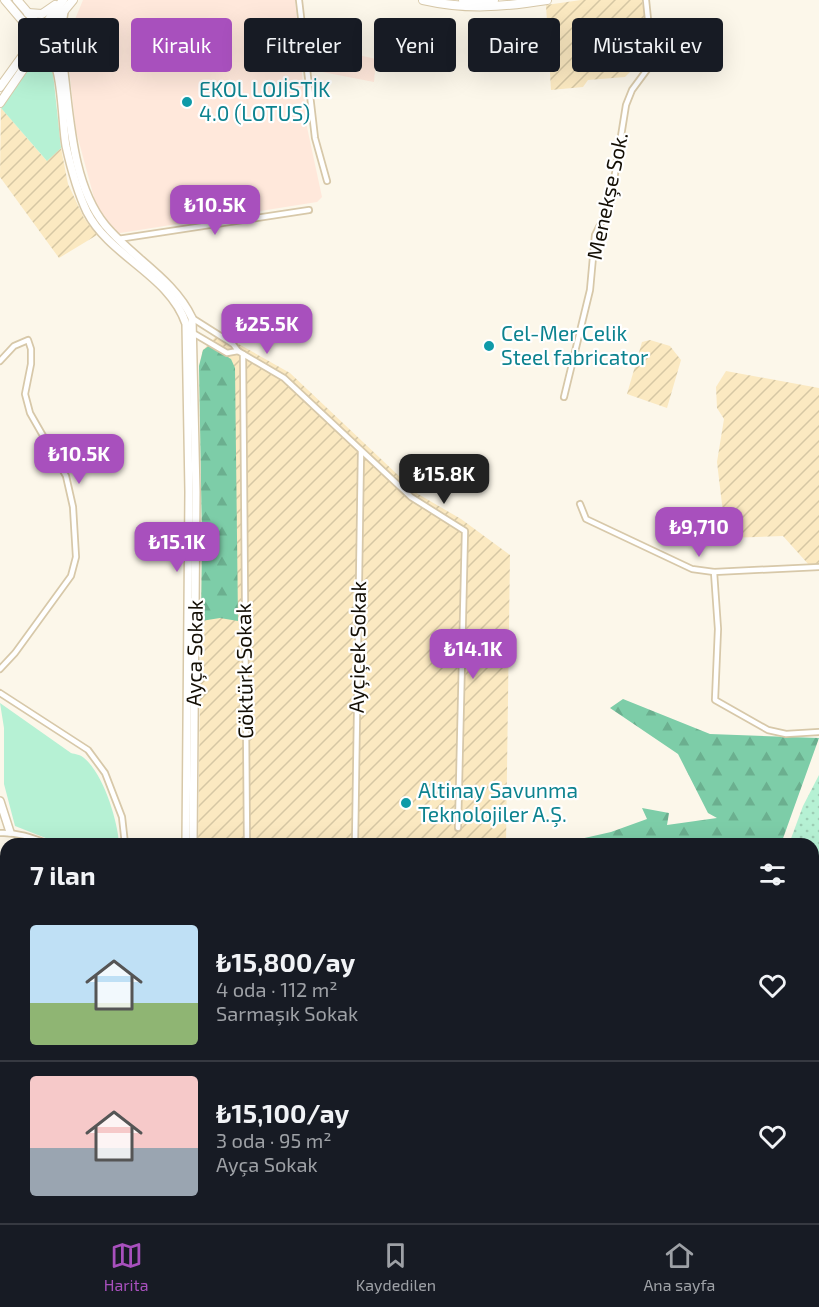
<!DOCTYPE html>
<html lang="tr">
<head>
<meta charset="utf-8">
<style>
  body { margin:0; font-family:"Exo 2",sans-serif; background:#242831; color:#f1f3f6; height:100vh; display:flex; flex-direction:column; font-size:22px; white-space:nowrap }
  * { box-sizing:border-box; margin:0 }
  p { font-size:20px; color:#9ea1a6 }
  .icon { flex:none; width:33px; height:33px; fill:none; stroke:currentColor; stroke-width:2; stroke-linecap:round; stroke-linejoin:round }
  .map { position:relative; flex:1; overflow:hidden }
  .panel { position:absolute; left:0px; top:838px; width:819px; height:386px; display:flex; flex-direction:column; background:#171b24; border-radius:18px 18px 0 0; box-shadow:0 6px 24px #0002 }
  .panel>* { flex:none }
  .banner { position:absolute; left:18px; top:18px; width:783px; height:54px; display:flex; gap:12px }
  .price { position:absolute; translate:-50% -51px; padding:0 14px; border-radius:12px; background:#a850bd; color:#fff; font-size:20px; line-height:39px; filter:drop-shadow(0 2px 3px #0008) }
  .price::after { content:''; position:absolute; left:50%; top:36px; width:18px; height:14px; margin-left:-9px; background:inherit; clip-path:polygon(0 0,100% 0,50% 100%) }
  .price.on { background:#222; color:#fff }
  ul { padding:0; list-style:none }
  li { display:flex; align-items:center; gap:18px; height:150px; padding:0 30px }
  li+li { border-top:2px solid #363941 }
  li span { display:grid; place-items:center; flex:none; width:168px; height:120px; border-radius:6px; color:#555 }
  li>.icon { margin-inline-start:auto }
  span .icon { width:72px; height:72px; fill:#fffc; stroke-width:1 }
  li b { font-size:26px }
  h2 { display:flex; justify-content:space-between; align-items:center; height:72px; padding:0 30px; font-size:26px }
  .chip { padding:0 21px; border-radius:6px; background:#171b24; box-shadow:0 6px 24px #0002; font-size:21px; line-height:54px }
  .chip.on { background:#a850bd; color:#fff }
  .menu { display:flex; justify-content:space-around; align-items:center; height:84px; border-top:2px solid #363941; background:#171b24; font-size:16px; color:#9ea1a6 }
  .menu a { display:grid; justify-items:center; gap:3px }
  .menu .on { color:#a850bd }
  .map>svg:first-child { display:block }
  .commercial { fill:#ffe8db }
  .industrial { fill:url(#industrial-furrows) }
  .green { fill:#b6f1d4 }
  .forest { fill:url(#forest-firs) }
  .park { fill:url(#park-dots) }
  .lines { fill:none; stroke-linecap:round; stroke-linejoin:round }
  .street-casing { stroke:#d7c8a9; stroke-width:8 }
  .secondary-casing { stroke:#d7c8a9; stroke-width:10 }
  .primary-casing { stroke:#d7c8a9; stroke-width:10 }
  .street { stroke:#fff; stroke-width:4.5 }
  .secondary { stroke:#fff; stroke-width:7 }
  .primary { stroke:#fff; stroke-width:8 }
  .culture-dot { fill:#0f9aa8; stroke:#fff; stroke-width:2 }
  .labels { text-anchor:middle; stroke-width:4.5; stroke-linejoin:round; paint-order:stroke }
  .culture-label { font-size:21px; fill:#0d838f; stroke:#fff; text-anchor:start }
  .street-label { font-size:21px; fill:#130e04; stroke:#fff }
</style>
</head>
<body>
<div class="map">
<svg width="819" height="1223" viewBox="0 0 819 1223">
  <defs>
    <pattern id="industrial-furrows" width="10" height="10" patternUnits="userSpaceOnUse" patternTransform="scale(1.5)"><rect width="10" height="10" fill="#fbe9c1"/><path d="M-1 1l2-2M0 10L10 0M9 11l2-2" fill="none" stroke="#d6c7a4"/></pattern>
    <pattern id="forest-firs" width="22" height="20" patternUnits="userSpaceOnUse" patternTransform="scale(1.5)"><rect width="22" height="20" fill="#7dcda8"/><path d="M5 1l3.5 6h-7zM16 11l3.5 6h-7z" fill="#6baf8f"/></pattern>
    <pattern id="park-dots" width="8" height="8" patternUnits="userSpaceOnUse" patternTransform="scale(1.5)"><rect width="8" height="8" fill="#b6f1d4"/><path d="M2 2h.1M6 6h.1" fill="none" stroke="#9ccdb4" stroke-width="1.8" stroke-linecap="round"/></pattern>
  </defs>
  <rect width="100%" height="100%" fill="#fcf7ea"/>
  <g class="commercial">
    <path d="M83,0H295L307,127L322,197L317,202L114,234L96,205L76,131L66,41Z"/>
    <path d="M310,44L376,59L374,82L312,70Z"/>
  </g>
  <g class="industrial">
    <path d="M581,0H642L648,41L645,57L625,77L588,80L583,87L551,90L546,5Z"/>
    <path d="M1,108L46,160L61,148L68,184L84,218L97,235L59,258L0,177Z"/>
    <path d="M219,333L290,373L418,494L461,519L510,555L506,844H198L202,539L199,366L203,350Z"/>
    <path d="M650,340L670,346L681,360L667,408L627,394L642,342Z"/>
    <path d="M726,371L819,388V564L809,565L783,536L726,538L717,462L724,419L717,408L716,387Z"/>
    <path d="M0,1204L6,1205V1218H96L95,1223H0Z"/>
    <path d="M112,1218H386L387,1223H111Z"/>
  </g>
  <g class="green">
    <path d="M37,58L52,64L61,148L47,161L1,108Z"/>
    <path d="M0,703L71,753C75,754 81,755 84,758C103,773 118,821 119,844H61L15,826L4,784V728Z"/>
  </g>
  <g class="forest">
    <path d="M209,346L231,359L235,368L238,621L220,618L201,621L202,539L199,366L203,350Z"/>
    <path d="M623,699L710,734L819,738L781,844H558L611,832L647,819L642,808L669,813L667,825L717,818L708,813L678,754L610,708Z"/>
    <path d="M407,1218H701L697,1223H390Z"/>
  </g>
  <path class="park" d="M819,775V1163L813,1165V844H789L803,806Z"/>
  <g class="lines">
    <g class="street-casing">
      <g id="street">
        <path d="M299,0L315,138L327,181"/>
        <path d="M118,239L309,210"/>
        <path d="M192,318L233,344L238,351L284,378L411,497L465,531L458,828"/>
        <path d="M193,333L227,353L238,351"/>
        <path d="M243,354L247,844"/>
        <path d="M0,361L14,346L28,340L31,349V364L25,394L30,413L66,476L73,507L76,557L71,576L15,653L0,669"/>
        <path d="M564,397L590,290L595,235L610,205L626,105L632,90L649,67L652,58L646,0"/>
        <path d="M580,504L586,519L692,569L714,572L819,567"/>
        <path d="M714,572L718,629L715,700L768,730L786,734L819,732"/>
        <path d="M0,693L88,750L105,773L122,817L125,844"/>
        <path d="M0,833C18,832 33,838 49,844"/>
        <path d="M355,844L361,451"/>
        <path d="M206,1218L214,1223"/>
        <path d="M608,1218L609,1223"/>
        <path d="M810,1223L815,1216"/>
        <path d="M817,1223L815,1216L818,1196"/>
      </g>
    </g>
    <g class="secondary-casing">
      <g id="secondary">
        <path d="M45,32L58,48L62,57C70,110 70,182 105,225C132,258 174,279 192,318L196,492L193,844"/>
        <path d="M42,41C64,60 61,117 66,146C71,168 77,191 87,212C110,257 170,275 186,324L189,492L186,844"/>
        <path d="M62,51L61,30L64,12"/>
        <path d="M33,55L44,53L54,61"/>
        <path d="M0,801L10,832"/>
        <path d="M105,1223L106,1218"/>
      </g>
    </g>
    <g class="primary-casing">
      <g id="primary">
        <path d="M5,0L38,39"/>
        <path d="M17,0L41,28L42,33"/>
        <path d="M423,0C467,10 502,7 547,0"/>
        <path d="M463,0H494"/>
        <path d="M28,13L42,14L55,5"/>
        <path d="M0,87L63,0"/>
        <path d="M0,103L59,17L73,0"/>
      </g>
    </g>
    <use href="#street" class="street"/>
    <use href="#secondary" class="secondary"/>
    <use href="#primary" class="primary"/>
  </g>
  <g class="culture-dot">
    <circle cx="187" cy="102" r="6"/>
    <circle cx="489" cy="346" r="6"/>
    <circle cx="406" cy="803" r="6"/>
  </g>
  <g class="labels">
    <g class="culture-label">
      <text x="199" y="97">EKOL LOJİSTİK<tspan x="199" dy="24">4.0 (LOTUS)</tspan></text>
      <text x="501" y="341">Cel-Mer Celik<tspan x="501" dy="24">Steel fabricator</tspan></text>
      <text x="418" y="798">Altinay Savunma<tspan x="418" dy="24">Teknolojiler A.Ş.</tspan></text>
    </g>
    <g class="street-label">
      <text transform="translate(608 196) rotate(-78)" y="7">Menekşe Sok.</text>
      <text transform="translate(358 647) rotate(-89)" y="7">Ayçiçek Sokak</text>
      <text transform="translate(195 653) rotate(-89)" y="7">Ayça Sokak</text>
      <text transform="translate(245 671) rotate(-91)" y="7">Göktürk Sokak</text>
    </g>
  </g>
</svg>
<b class="price" style="left:215px;top:236px">₺10.5K</b>
<b class="price" style="left:267px;top:355px">₺25.5K</b>
<b class="price" style="left:79px;top:485px">₺10.5K</b>
<b class="price on" style="left:444px;top:505px">₺15.8K</b>
<b class="price" style="left:699px;top:558px">₺9,710</b>
<b class="price" style="left:177px;top:573px">₺15.1K</b>
<b class="price" style="left:473px;top:680px">₺14.1K</b>
<div class="banner">
<a class="chip">Satılık</a>
<a class="chip on">Kiralık</a>
<a class="chip">Filtreler</a>
<a class="chip">Yeni</a>
<a class="chip">Daire</a>
<a class="chip">Müstakil ev</a>
</div>
<section class="panel">
<h2>7 ilan<svg class="icon" aria-label="filters" viewBox="0 0 24 24"><path d="M4 7h16M4 17h16"/><circle cx="9" cy="7" r="2"/><circle cx="15" cy="17" r="2"/></svg></h2>
<ul>
<li><span style="background:linear-gradient(#bfe0f5 65%,#8fb573 0)"><svg class="icon" aria-label="home" viewBox="0 0 24 24"><path d="M3 11l9-7 9 7M6 9v11h12V9"/></svg></span><div><b>₺15,800/ay</b><p>4 oda · 112 m²</p><p>Sarmaşık Sokak</p></div><svg class="icon" aria-label="heart" viewBox="0 0 24 24"><path d="M12 20l-8-8c-3-5 5-10 8-4 3-6 11-1 8 4z"/></svg></li>
<li><span style="background:linear-gradient(#f6c9c9 60%,#9aa5b1 0)"><svg class="icon" aria-label="home" viewBox="0 0 24 24"><path d="M3 11l9-7 9 7M6 9v11h12V9"/></svg></span><div><b>₺15,100/ay</b><p>3 oda · 95 m²</p><p>Ayça Sokak</p></div><svg class="icon" aria-label="heart" viewBox="0 0 24 24"><path d="M12 20l-8-8c-3-5 5-10 8-4 3-6 11-1 8 4z"/></svg></li>
</ul>
</section>
</div>
<nav class="menu">
<a class="on"><svg class="icon" aria-label="map" viewBox="0 0 24 24"><path d="M3 6l6-2 6 2 6-2v14l-6 2-6-2-6 2zM9 4v14M15 6v14"/></svg>Harita</a>
<a><svg class="icon" aria-label="saved" viewBox="0 0 24 24"><path d="M7 4h10v16l-5-4-5 4z"/></svg>Kaydedilen</a>
<a><svg class="icon" aria-label="home" viewBox="0 0 24 24"><path d="M3 11l9-7 9 7M6 9v11h12V9"/></svg>Ana sayfa</a>
</nav>
</body>
</html>
